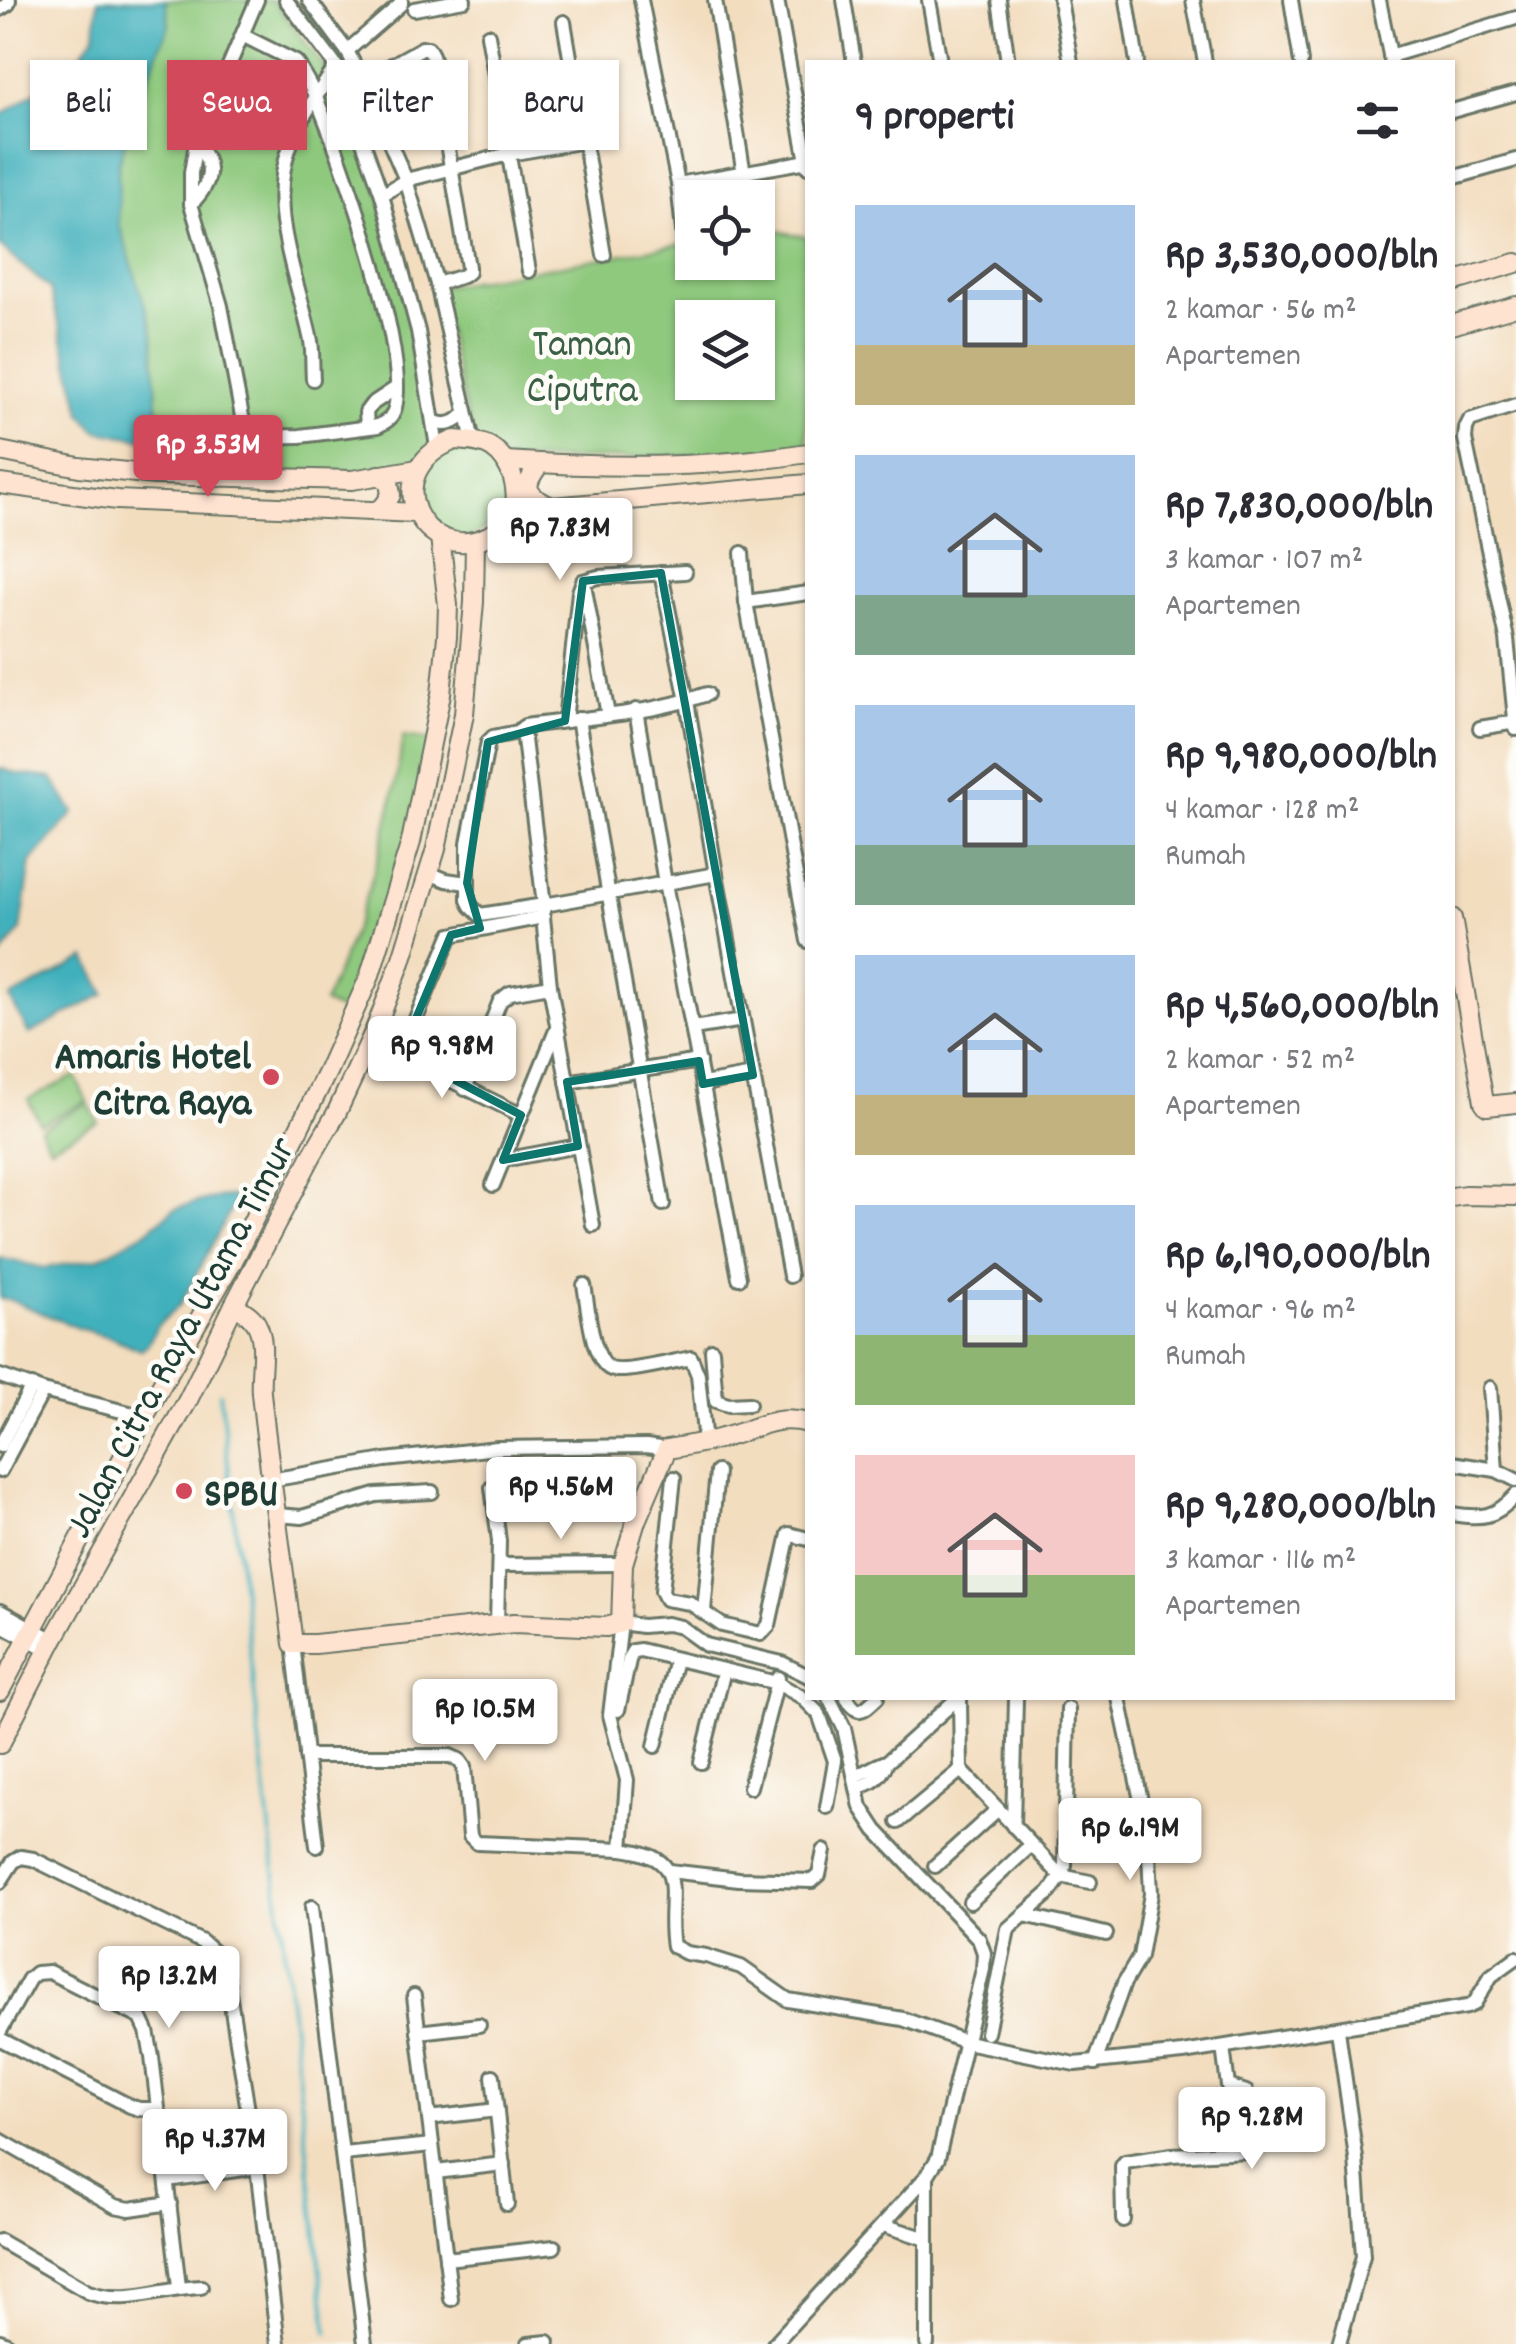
<!DOCTYPE html>
<html lang="id">
<head>
<meta charset="utf-8">
<style>
  body { margin:0; font-family:Dekko,sans-serif; background:#f2f2f3; color:#2b2b33; height:100vh; display:flex; flex-direction:column; font-size:38px; white-space:nowrap }
  * { box-sizing:border-box; margin:0 }
  p { font-size:32px; color:#7c7c81 }
  .icon { flex:none; width:55px; height:55px; fill:none; stroke:currentColor; stroke-width:2; stroke-linecap:round; stroke-linejoin:round }
  .map { position:relative; flex:1; overflow:hidden }
  .sheet { position:absolute; left:805px; top:60px; width:650px; height:1640px; display:flex; flex-direction:column; background:#fff; border-radius:0px; box-shadow:0 2px 8px #0004 }
  .sheet>* { flex:none }
  .banner { position:absolute; left:30px; top:60px; width:625px; height:90px; display:flex; gap:20px }
  .buttons { position:absolute; left:675px; top:180px; display:grid; gap:20px }
  .buttons a { display:grid; place-items:center; width:100px; height:100px; border-radius:0px; background:#fff; box-shadow:0 2px 8px #0004; font-size:50px }
  .price { position:absolute; translate:-50% -85px; padding:0 22px; border-radius:10px; background:#fff; color:#222; font-size:32px; line-height:65px; filter:drop-shadow(0 2px 5px #0008) }
  .price::after { content:''; position:absolute; left:50%; top:60px; width:30px; height:22px; margin-left:-15px; background:inherit; clip-path:polygon(0 0,100% 0,50% 100%) }
  .price.current { background:#d1495b; color:#fff }
  ul { padding:0; list-style:none }
  li { display:flex; align-items:center; gap:30px; height:250px; padding:0 50px }
  li span { display:grid; place-items:center; flex:none; width:280px; height:200px; border-radius:0px; color:#555 }
  li>.icon { margin-inline-start:auto }
  span .icon { width:120px; height:120px; fill:#fffc; stroke-width:1 }
  li b { font-size:42px }
  h2 { display:flex; justify-content:space-between; align-items:center; height:120px; padding:0 50px; font-size:42px }
  .chip { padding:0 35px; border-radius:0px; background:#fff; box-shadow:0 2px 8px #0004; font-size:35px; line-height:90px }
  .chip.current { background:#d1495b; color:#fff }
  .map>svg:first-child { display:block }
  .green { fill:#8fc97e; stroke:#578359; stroke-width:2.5; fill-rule:evenodd }
  .water { fill:#41b0bc; stroke:#307678; stroke-width:2.5 }
  .lines { fill:none; stroke-linecap:round; stroke-linejoin:round }
  .stream { stroke:#41b0bc; stroke-width:4 }
  .street-casing { stroke:#697565; stroke-width:18 }
  .secondary-casing { stroke:#697565; stroke-width:22 }
  .street { stroke:#fff; stroke-width:12 }
  .secondary { stroke:#fee3d1; stroke-width:18 }
  .marked { fill:none; stroke:#0f766e; stroke-width:8; stroke-linejoin:round }
  .poi-dot { fill:#d1495b; stroke:#fdfcf7; stroke-width:4 }
  .labels { text-anchor:middle; stroke-width:9; stroke-linejoin:round; paint-order:stroke }
  .park-label { font-size:40px; fill:#3b6046; stroke:#fdfcf7 }
  .poi-label { font-size:40px; font-weight:bold; fill:#1f3d34; stroke:#fdfcf7; text-anchor:end }
  .street-label { font-size:40px; fill:#1f3d34; stroke:#fdfcf7 }
</style>
</head>
<body>
<div class="map">
<svg width="1516" height="2344" viewBox="0 0 1516 2344">
  <rect width="100%" height="100%" fill="#fdfcf7"/>
  <filter id="ink" filterUnits="userSpaceOnUse"><feTurbulence type="fractalNoise" baseFrequency=".01" numOctaves="2"/><feDisplacementMap in="SourceGraphic" scale="20" xChannelSelector="R" yChannelSelector="G"/><feConvolveMatrix kernelMatrix="1 2 1 2 8 2 1 2 1" color-interpolation-filters="sRGB"/></filter>
  <filter id="wash" filterUnits="userSpaceOnUse"><feTurbulence type="fractalNoise" baseFrequency=".0048" numOctaves="4" result="noise"/><feDisplacementMap in="SourceGraphic" scale="40" xChannelSelector="R" yChannelSelector="G"/><feGaussianBlur stdDeviation="2.25" result="paint"/><feColorMatrix in="noise" values="0 0 0 0 0 0 0 0 0 0 0 0 0 0 0 0 0 1.4 0 .05"/><feComposite in="paint" operator="in"/></filter>
  <g filter="url(#wash)">
    <rect width="100%" height="100%" fill="#f3ddbf"/>
    <g class="green">
      <path d="M166,0H273L327,71L374,174L418,331L436,447L473,441L437,287L692,242V262H758V227L807,237V453L507,461L513,514L457,543L417,513L420,464L358,475L153,470L159,442L153,331L118,224V164ZM692,318H758V382H692Z"/>
      <path d="M403,736L431,740L411,842L352,1016L324,1003C336,974 349,946 359,917C380,859 395,797 403,736Z"/>
      <path d="M75,1076L87,1101L40,1124L28,1099Z"/>
      <path d="M88,1103L98,1122L50,1147L40,1129Z"/>
    </g>
    <g class="water">
      <path d="M98,0H166L169,25L136,107L118,164L119,224L153,331L159,442L97,431L82,414L50,289L0,246V116L73,66L95,34Z"/>
      <path d="M0,768L18,774L52,778L74,813L31,862L21,930L0,957Z"/>
      <path d="M86,958L105,994L29,1034L10,998Z"/>
      <path d="M238,1196L180,1305L157,1326L148,1344L141,1350L113,1338L78,1328L10,1300L0,1299V1258L45,1268L99,1258L143,1234L174,1209L208,1199Z"/>
    </g>
    <g class="lines">
      <path class="stream" d="M220,1393L328,2333"/>
    </g>
  </g>
  <g filter="url(#ink)">
    <g class="lines">
      <g class="street-casing">
        <g id="street">
          <path d="M286,0L336,66L382,195L418,331L437,447"/>
          <path d="M309,0L347,51L363,81L406,180L437,284L473,441"/>
          <path d="M641,0L678,184L684,240"/>
          <path d="M715,0L748,198"/>
          <path d="M777,0L808,167"/>
          <path d="M844,0L854,62"/>
          <path d="M929,0L940,62"/>
          <path d="M999,0L1008,62"/>
          <path d="M1060,0L1071,62"/>
          <path d="M1127,0L1137,62"/>
          <path d="M1193,0L1205,62"/>
          <path d="M1291,0L1301,62"/>
          <path d="M1379,0L1391,60"/>
          <path d="M0,9L8,4L9,0"/>
          <path d="M414,9L464,0"/>
          <path d="M564,22L604,255"/>
          <path d="M242,35L296,62L299,66C305,77 312,88 317,100C338,149 420,375 391,417C387,422 383,423 378,426L300,436L251,437L246,434L244,427L221,306L191,204V173L196,143L257,0"/>
          <path d="M488,35L529,271"/>
          <path d="M347,51L401,4V0"/>
          <path d="M1390,56L1516,18"/>
          <path d="M363,81L422,48H428L432,55L468,267V272L463,276L437,284"/>
          <path d="M1452,111L1516,93"/>
          <path d="M1452,178L1516,160"/>
          <path d="M678,184L808,161"/>
          <path d="M382,195L406,180L509,154L585,141"/>
          <path d="M191,204C212,183 216,166 196,143"/>
          <path d="M313,379C312,367 313,353 311,341C298,277 266,211 290,146C300,117 320,92 336,66"/>
          <path d="M1516,405L1470,420L1466,428L1465,439L1507,639L1516,729"/>
          <path d="M433,421C446,428 458,422 466,412"/>
          <path d="M367,426L366,412L372,404L396,388"/>
          <path d="M742,553L746,602L808,941"/>
          <path d="M661,573L687,701L716,874L790,1276"/>
          <path d="M584,584L608,715"/>
          <path d="M746,602L808,593"/>
          <path d="M636,710L665,883L739,1278"/>
          <path d="M578,719L663,1204"/>
          <path d="M565,721L579,592L583,581L598,577L685,572"/>
          <path d="M1480,728L1516,722"/>
          <path d="M523,731L544,905L480,915L471,906L468,900V843L488,742L493,737L523,731L522,728L525,726C585,718 650,714 707,694"/>
          <path d="M429,873L446,880L467,883"/>
          <path d="M543,917L550,986L593,1225"/>
          <path d="M693,1028L743,1020"/>
          <path d="M567,1082L699,1061"/>
          <path d="M703,1084L753,1075"/>
          <path d="M465,1089L500,1001L510,993L550,986"/>
          <path d="M521,1115L404,1057L402,1052L451,935L543,917L544,905L716,874"/>
          <path d="M503,1160L578,1146"/>
          <path d="M493,1185L557,1028"/>
          <path d="M584,1285C588,1304 591,1361 611,1369C625,1374 674,1361 691,1358L698,1375L705,1443"/>
          <path d="M712,1350L716,1401L728,1405L749,1404"/>
          <path d="M0,1376L43,1391L145,1417"/>
          <path d="M1490,1388L1496,1470"/>
          <path d="M0,1446L32,1386"/>
          <path d="M1452,1463L1496,1470L1516,1480"/>
          <path d="M0,1471L43,1391"/>
          <path d="M674,1478L662,1591L666,1599L690,1603L722,1625L761,1634L769,1625L789,1534L808,1539"/>
          <path d="M270,1480L385,1460L497,1448L646,1446L667,1449"/>
          <path d="M492,1487L499,1541L497,1625"/>
          <path d="M1452,1514C1482,1519 1495,1518 1516,1495"/>
          <path d="M277,1515L302,1517L376,1495L432,1492"/>
          <path d="M500,1565L623,1564"/>
          <path d="M0,1611L53,1640"/>
          <path d="M704,1611L717,1472"/>
          <path d="M0,1624L48,1650"/>
          <path d="M293,1644L317,1846"/>
          <path d="M829,1698L844,1728L861,1807L876,1830L979,1939L984,1953L983,1969L938,2158L927,2176V2344"/>
          <path d="M847,1698C859,1718 863,1710 877,1698"/>
          <path d="M960,1698L961,1770L1061,1876L1090,1882"/>
          <path d="M618,1710L630,1656L633,1651L640,1650L777,1683L802,1697L819,1714L835,1761L827,1807"/>
          <path d="M655,1746L676,1659"/>
          <path d="M306,1756H450L459,1760L464,1767L470,1836L477,1843L622,1849C694,1858 664,1896 673,1946L686,1953L706,1956L741,1967L788,2000L903,2019L966,2042L1075,2064L1183,2053L1467,2007L1474,2004L1491,1976L1516,1958"/>
          <path d="M701,1762L724,1670"/>
          <path d="M855,1775C867,1773 874,1765 887,1762L958,1698"/>
          <path d="M750,1787L778,1678"/>
          <path d="M857,1787C873,1784 881,1777 887,1762"/>
          <path d="M898,1822L961,1770"/>
          <path d="M1013,1826L1016,1698"/>
          <path d="M622,1849L627,1780L610,1715L621,1623L642,1626L667,1624L681,1627L706,1645L782,1663L808,1676"/>
          <path d="M935,1866L998,1809"/>
          <path d="M669,1871L739,1879L812,1881L819,1875L824,1851"/>
          <path d="M0,1882L13,1862L21,1857L33,1859L202,1942L219,1957L227,1979L257,2167L278,2344"/>
          <path d="M970,1902L1031,1845"/>
          <path d="M312,1907L365,2344"/>
          <path d="M1024,1915L1106,1934"/>
          <path d="M414,1996L451,2299"/>
          <path d="M1338,2030L1356,2158L1363,2256L1339,2344"/>
          <path d="M0,2031L29,1979L36,1973L49,1972L141,2018L147,2031L152,2057L179,2287"/>
          <path d="M418,2032L479,2025"/>
          <path d="M987,2033L1008,1929L1050,1892L1061,1876L1065,1866L1068,1709"/>
          <path d="M0,2039L130,2106L139,2109H158"/>
          <path d="M1095,2063L1124,1983L1140,1956L1151,1894L1148,1833L1119,1698"/>
          <path d="M493,2076L507,2204"/>
          <path d="M429,2118L497,2110"/>
          <path d="M0,2140L115,2206L130,2209L170,2203"/>
          <path d="M343,2154L432,2145"/>
          <path d="M436,2172L503,2164"/>
          <path d="M167,2180L257,2167"/>
          <path d="M1123,2220L1122,2166L1125,2162L1172,2155L1248,2151L1252,2148L1246,2092L1228,2086L1223,2047"/>
          <path d="M883,2225L927,2239"/>
          <path d="M0,2241L88,2292C126,2306 162,2288 201,2287"/>
          <path d="M446,2259L554,2247"/>
          <path d="M0,2341L7,2344"/>
          <path d="M528,2344L548,2342"/>
          <path d="M774,2344L927,2176"/>
        </g>
      </g>
      <g class="secondary-casing">
        <g id="secondary">
          <path d="M1452,282L1516,263"/>
          <path d="M1452,325L1516,306"/>
          <path d="M455,440C467,441 481,441 492,448C512,461 522,495 511,517C506,526 497,532 488,536C424,567 373,472 455,440Z"/>
          <path d="M0,451L79,467L155,475L352,480L418,469"/>
          <path d="M506,461C607,468 707,469 808,453"/>
          <path d="M540,464C521,488 526,495 552,507"/>
          <path d="M0,484L117,500L417,513"/>
          <path d="M376,511L384,506L391,495L389,482L379,475"/>
          <path d="M513,514L552,507L808,484"/>
          <path d="M1452,918L1484,1102L1487,1106L1516,1103"/>
          <path d="M1452,1197L1465,1195L1516,1196"/>
          <path d="M234,1305C242,1310 253,1316 257,1325C267,1344 259,1372 261,1393C270,1477 283,1561 293,1644H315L514,1623L606,1627L621,1623L623,1564L636,1521L667,1449C685,1446 704,1443 722,1438C755,1430 772,1414 808,1423"/>
          <path d="M0,1691L158,1391L233,1261L327,1072L369,978L411,842L441,694L447,637L448,605L440,537"/>
          <path d="M0,1744L53,1640L188,1400L234,1305L311,1157L336,1114L375,1030L401,962L436,849L464,714L474,602L475,542"/>
        </g>
      </g>
      <use href="#street" class="street"/>
      <use href="#secondary" class="secondary"/>
    </g>
  </g>
  <path class="marked" d="M661,573L753,1075L703,1084L699,1061L567,1082L578,1146L503,1160L521,1115L402,1052L451,935L480,928L467,883L488,742L565,721L583,581Z"/>
  <g class="poi-dot">
    <circle cx="271" cy="1077" r="10"/>
    <circle cx="184" cy="1491" r="10"/>
  </g>
  <g class="labels">
    <g class="park-label">
      <text x="582" y="355">Taman<tspan x="582" dy="46">Ciputra</tspan></text>
    </g>
    <g class="poi-label">
      <text x="251" y="1068">Amaris Hotel<tspan x="251" dy="46">Citra Raya</tspan></text>
      <text x="204" y="1505" text-anchor="start">SPBU</text>
    </g>
    <g class="street-label">
      <text transform="translate(178 1336) rotate(-62)" y="14">Jalan Citra Raya Utama Timur</text>
    </g>
  </g>
</svg>
<div class="buttons">
<a><svg class="icon" aria-label="locate" viewBox="0 0 24 24"><circle cx="12" cy="12" r="6"/><path d="M12 2v4M12 18v4M2 12h4M18 12h4"/></svg></a>
<a><svg class="icon" aria-label="layers" viewBox="0 0 24 24"><path d="M12 4l9 5-9 5-9-5zM3 14l9 5 9-5"/></svg></a>
</div>
<b class="price current" style="left:208px;top:500px">Rp 3.53M</b>
<b class="price" style="left:560px;top:583px">Rp 7.83M</b>
<b class="price" style="left:442px;top:1101px">Rp 9.98M</b>
<b class="price" style="left:561px;top:1542px">Rp 4.56M</b>
<b class="price" style="left:485px;top:1764px">Rp 10.5M</b>
<b class="price" style="left:1130px;top:1883px">Rp 6.19M</b>
<b class="price" style="left:169px;top:2031px">Rp 13.2M</b>
<b class="price" style="left:1252px;top:2172px">Rp 9.28M</b>
<b class="price" style="left:215px;top:2194px">Rp 4.37M</b>
<div class="banner">
<a class="chip">Beli</a>
<a class="chip current">Sewa</a>
<a class="chip">Filter</a>
<a class="chip">Baru</a>
</div>
<section class="sheet">
<h2>9 properti<svg class="icon" aria-label="filters" viewBox="0 0 24 24"><path d="M4 7h16M4 17h16"/><circle cx="9" cy="7" r="2"/><circle cx="15" cy="17" r="2"/></svg></h2>
<ul>
<li><span style="background:linear-gradient(#a9c7e8 70%,#c2b280 0)"><svg class="icon" aria-label="home" viewBox="0 0 24 24"><path d="M3 11l9-7 9 7M6 9v11h12V9"/></svg></span><div><b>Rp 3,530,000/bln</b><p>2 kamar · 56 m²</p><p>Apartemen</p></div></li>
<li><span style="background:linear-gradient(#a9c7e8 70%,#7fa58c 0)"><svg class="icon" aria-label="home" viewBox="0 0 24 24"><path d="M3 11l9-7 9 7M6 9v11h12V9"/></svg></span><div><b>Rp 7,830,000/bln</b><p>3 kamar · 107 m²</p><p>Apartemen</p></div></li>
<li><span style="background:linear-gradient(#a9c7e8 70%,#7fa58c 0)"><svg class="icon" aria-label="home" viewBox="0 0 24 24"><path d="M3 11l9-7 9 7M6 9v11h12V9"/></svg></span><div><b>Rp 9,980,000/bln</b><p>4 kamar · 128 m²</p><p>Rumah</p></div></li>
<li><span style="background:linear-gradient(#a9c7e8 70%,#c2b280 0)"><svg class="icon" aria-label="home" viewBox="0 0 24 24"><path d="M3 11l9-7 9 7M6 9v11h12V9"/></svg></span><div><b>Rp 4,560,000/bln</b><p>2 kamar · 52 m²</p><p>Apartemen</p></div></li>
<li><span style="background:linear-gradient(#a9c7e8 65%,#8fb573 0)"><svg class="icon" aria-label="home" viewBox="0 0 24 24"><path d="M3 11l9-7 9 7M6 9v11h12V9"/></svg></span><div><b>Rp 6,190,000/bln</b><p>4 kamar · 96 m²</p><p>Rumah</p></div></li>
<li><span style="background:linear-gradient(#f6c9c9 60%,#8fb573 0)"><svg class="icon" aria-label="home" viewBox="0 0 24 24"><path d="M3 11l9-7 9 7M6 9v11h12V9"/></svg></span><div><b>Rp 9,280,000/bln</b><p>3 kamar · 116 m²</p><p>Apartemen</p></div></li>
</ul>
</section>
</div>
</body>
</html>
